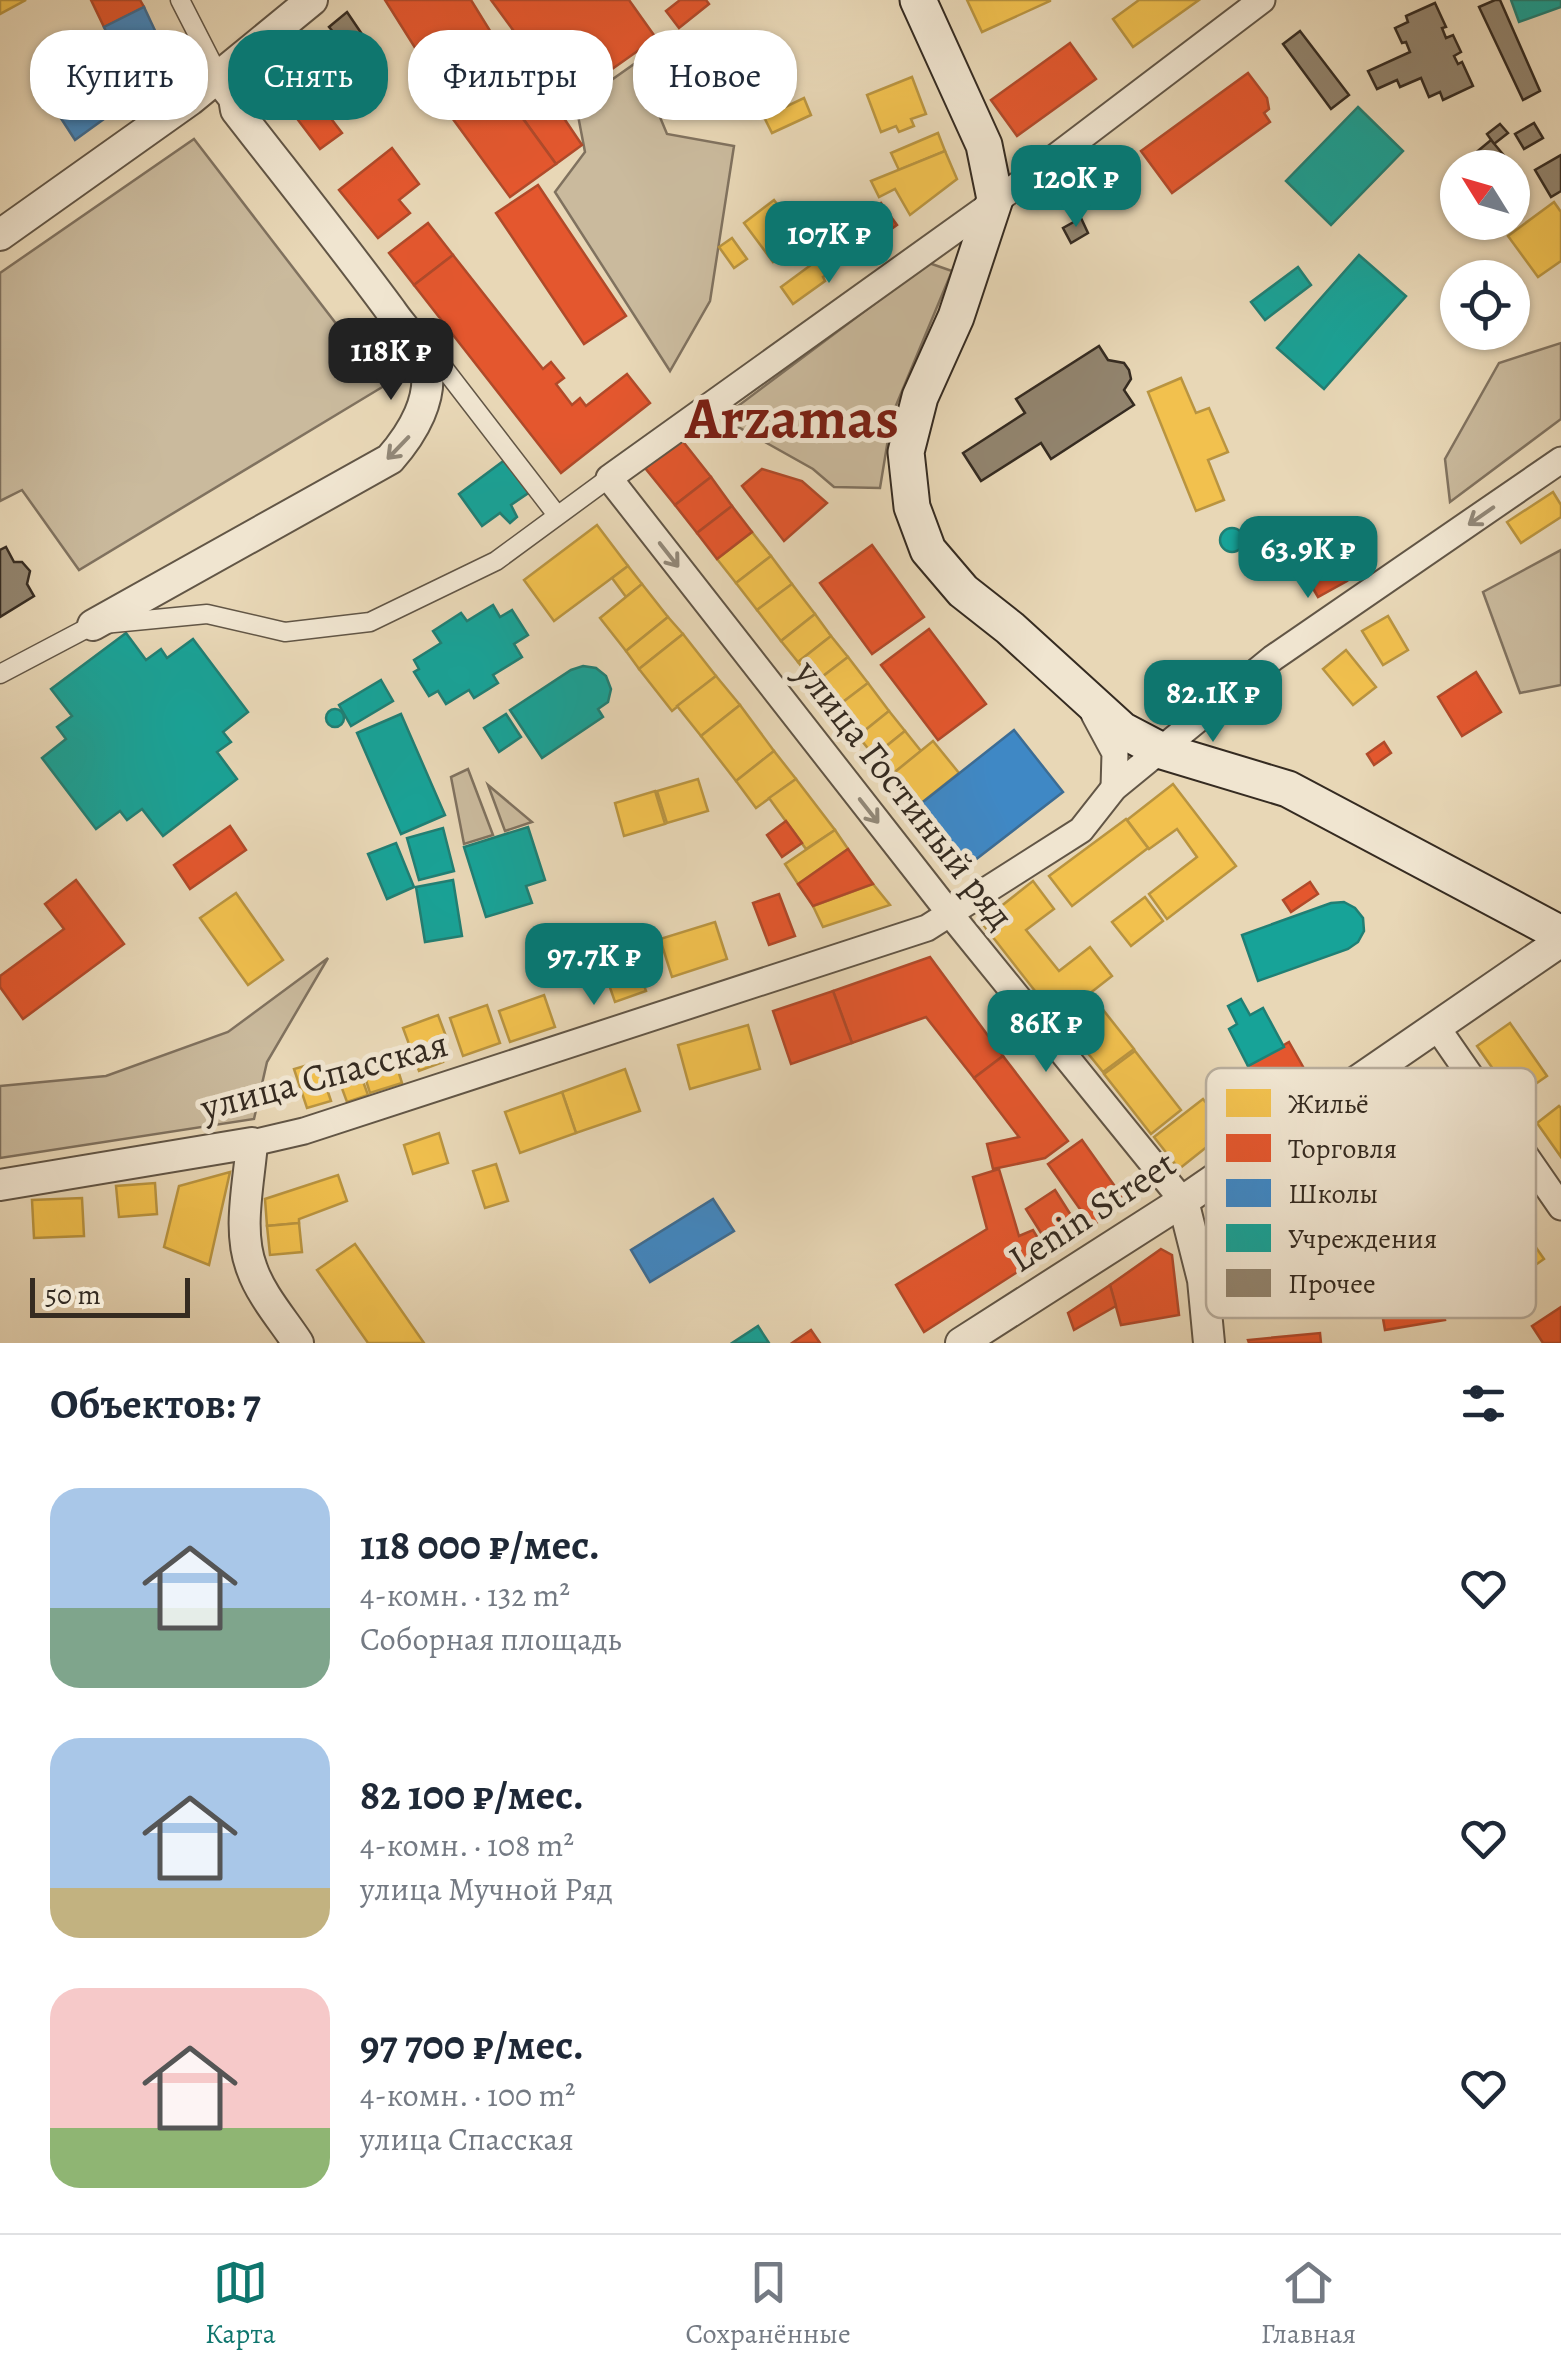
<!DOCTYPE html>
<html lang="ru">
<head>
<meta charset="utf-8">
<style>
  body { margin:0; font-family:Alegreya,serif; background:#f6f6f7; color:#1f2937; height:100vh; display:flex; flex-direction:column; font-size:38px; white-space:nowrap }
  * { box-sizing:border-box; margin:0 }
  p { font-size:32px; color:#747a83 }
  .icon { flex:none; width:55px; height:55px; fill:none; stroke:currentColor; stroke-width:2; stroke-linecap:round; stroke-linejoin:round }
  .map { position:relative; height:1343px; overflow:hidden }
  .panel { display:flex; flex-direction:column; background:#fff; flex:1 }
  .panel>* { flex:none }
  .guide { position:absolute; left:30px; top:30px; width:1000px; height:90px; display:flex; gap:20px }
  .needle { width:65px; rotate:307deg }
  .controls { position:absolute; left:1440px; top:150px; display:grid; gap:20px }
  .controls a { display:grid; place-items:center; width:90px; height:90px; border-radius:50%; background:#fff; box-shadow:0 2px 8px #0004; font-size:50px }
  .scale { position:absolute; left:30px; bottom:25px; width:160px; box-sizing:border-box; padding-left:10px; border:5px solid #352b21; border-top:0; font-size:28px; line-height:35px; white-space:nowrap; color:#352b21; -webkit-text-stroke:8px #f0e5d0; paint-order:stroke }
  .price { position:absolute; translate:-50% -85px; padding:0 22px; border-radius:20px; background:#0f766e; color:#fff; font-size:32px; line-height:65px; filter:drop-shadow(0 2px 5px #0008) }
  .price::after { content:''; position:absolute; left:50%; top:60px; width:30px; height:22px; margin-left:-15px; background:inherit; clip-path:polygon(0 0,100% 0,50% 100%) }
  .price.selected { background:#222; color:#fff }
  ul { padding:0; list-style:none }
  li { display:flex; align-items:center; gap:30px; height:250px; padding:0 50px }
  li span { display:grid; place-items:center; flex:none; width:280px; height:200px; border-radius:30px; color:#555 }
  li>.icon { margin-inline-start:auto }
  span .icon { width:120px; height:120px; fill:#fffc; stroke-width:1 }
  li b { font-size:42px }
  h2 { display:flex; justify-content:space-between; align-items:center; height:120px; padding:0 50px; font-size:42px }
  .tag { padding:0 35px; border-radius:40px; background:#fff; box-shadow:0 2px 8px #0004; font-size:35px; line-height:90px }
  .tag.selected { background:#0f766e; color:#fff }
  .tabs { display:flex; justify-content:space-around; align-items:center; height:140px; border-top:2px solid #e0e1e3; background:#fff; font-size:28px; color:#747a83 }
  .tabs a { display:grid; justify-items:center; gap:5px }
  .tabs .selected { color:#0f766e }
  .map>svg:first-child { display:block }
  .green { fill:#caba9d; stroke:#80725f; stroke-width:2.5 }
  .homes { fill:#f2c14e; stroke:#b99440; stroke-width:2.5 }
  .shops { fill:#e4572e; stroke:#b04a2a; stroke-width:2.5 }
  .schools { fill:#3f88c5; stroke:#3c6c94; stroke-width:2.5 }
  .public { fill:#17a398; stroke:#207f74; stroke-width:2.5 }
  .building { fill:#92846e; stroke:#352b21; stroke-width:2.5 }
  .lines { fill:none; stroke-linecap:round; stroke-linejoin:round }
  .pedestrian-casing { stroke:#625646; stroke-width:21 }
  .minor-casing { stroke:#625646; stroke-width:29 }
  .tertiary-casing { stroke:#625646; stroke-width:34 }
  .secondary-casing { stroke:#352b21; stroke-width:39 }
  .pedestrian { stroke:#f0e5d0; stroke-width:18 }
  .minor { stroke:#f0e5d0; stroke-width:25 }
  .tertiary { stroke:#f0e5d0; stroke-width:30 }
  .secondary { stroke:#f0e5d0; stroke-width:35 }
  .oneway { stroke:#928878 }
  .labels { text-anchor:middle; stroke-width:10; stroke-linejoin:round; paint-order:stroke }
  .street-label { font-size:38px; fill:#352b21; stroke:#f0e5d0 }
  .town-label { font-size:58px; font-weight:bold; fill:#7a1f14; stroke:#f0e5d0 }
  .key { fill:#f0e5d0; stroke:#b8ad9c; stroke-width:2.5 }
  .key-label { font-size:28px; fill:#352b21 }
</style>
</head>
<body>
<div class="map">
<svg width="1561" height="1343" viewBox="0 0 1561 1343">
  <rect width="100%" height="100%" fill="#e8d7b6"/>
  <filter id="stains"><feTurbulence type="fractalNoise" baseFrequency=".002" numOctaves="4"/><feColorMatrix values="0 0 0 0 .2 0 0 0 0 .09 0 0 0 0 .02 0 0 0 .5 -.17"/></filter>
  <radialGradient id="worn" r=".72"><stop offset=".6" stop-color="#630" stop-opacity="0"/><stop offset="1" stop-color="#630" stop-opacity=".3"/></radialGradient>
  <g class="green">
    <path d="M637,62L667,134L734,146L710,301L670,371L555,192L585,152L576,105Z"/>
    <path d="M194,139L384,386L79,570L22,490L0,501V273Z"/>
    <path d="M929,263L952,271L892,415L880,488L834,487L813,469L722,418Z"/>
    <path d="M1561,343V419L1450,502L1445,459L1499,363Z"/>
    <path d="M1561,550V685L1520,693L1483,592Z"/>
    <path d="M468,769L493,835L464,844L451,777Z"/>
    <path d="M488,785L532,822L505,831Z"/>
    <path d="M328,958L267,1062L254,1119L0,1158V1086L106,1076L228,1032Z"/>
  </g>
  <g class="homes">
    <path d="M0,0H26L0,14Z"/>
    <path d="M967,0H1050V1L982,32Z"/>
    <path d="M1139,0H1199L1133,47L1113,19Z"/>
    <path d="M912,77L926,114L911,119L914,126L899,132L896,126L881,132L867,95Z"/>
    <path d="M804,98L811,115L772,133L764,117Z"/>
    <path d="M938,133L945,151L899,170L891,153Z"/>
    <path d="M945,151L957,179L910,215L895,189L879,197L871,181Z"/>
    <path d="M774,200L793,225L784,232L794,245L773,262L744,223Z"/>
    <path d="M1554,202L1561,212V261L1538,277L1508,236Z"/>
    <path d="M732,238L747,259L734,268L719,247Z"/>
    <path d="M819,259L829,273L823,277L825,281L793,304L781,287Z"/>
    <path d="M1181,378L1196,413L1209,408L1228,452L1208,460L1224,500L1196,511L1148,392Z"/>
    <path d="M1553,492L1561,505V517L1521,543L1507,522Z"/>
    <path d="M597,525L628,566L554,621L524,580Z"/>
    <path d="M752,532L771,556L736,583L717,559Z"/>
    <path d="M771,556L792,584L757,610L736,583Z"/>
    <path d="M628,566L642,584L626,597L612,578Z"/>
    <path d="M642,584L668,617L626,651L600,618Z"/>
    <path d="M792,584L815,614L781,641L757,610Z"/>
    <path d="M815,614L831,636L798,662L781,641Z"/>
    <path d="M1388,616L1408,650L1383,665L1362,631Z"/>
    <path d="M668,617L683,634L639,669L626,651Z"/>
    <path d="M683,634L716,676L672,711L639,669Z"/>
    <path d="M831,636L848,657L814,683L798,662Z"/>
    <path d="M1346,650L1376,687L1353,705L1323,669Z"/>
    <path d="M848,657L868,683L835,708L814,683Z"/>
    <path d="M716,676L740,705L701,736L677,706Z"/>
    <path d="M868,683L889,711L858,736L835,708Z"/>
    <path d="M740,705L774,751L736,781L701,736Z"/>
    <path d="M889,711L905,731L874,756L858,736Z"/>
    <path d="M905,731L921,751L890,776L874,756Z"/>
    <path d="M933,741L959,773L915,808L890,776Z"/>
    <path d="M774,751L796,779L756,808L736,781Z"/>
    <path d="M698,779L708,811L667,823L657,791Z"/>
    <path d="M796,779L835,830L806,849L769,798Z"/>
    <path d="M1173,784L1236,866L1167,919L1149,894L1197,857L1177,829L1149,849L1127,820Z"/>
    <path d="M655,791L665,824L624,836L615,803Z"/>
    <path d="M1126,819L1148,848L1072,906L1049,876Z"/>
    <path d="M835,830L848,849L798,884L785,864Z"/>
    <path d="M1033,881L1054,909L1026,930L1059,971L1090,947L1112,976L1057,1019L981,922Z"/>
    <path d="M873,884L890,905L823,927L813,906Z"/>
    <path d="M236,893L283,960L248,985L200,918Z"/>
    <path d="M1145,897L1163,921L1131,946L1112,922Z"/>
    <path d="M715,922L727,959L672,977L660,939Z"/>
    <path d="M638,968L646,991L615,1002L607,979Z"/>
    <path d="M544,995L555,1027L510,1042L499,1011Z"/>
    <path d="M1093,997L1134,1049L1103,1072L1061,1020Z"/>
    <path d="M487,1005L500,1043L463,1056L450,1018Z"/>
    <path d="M438,1015L447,1039L436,1043L443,1062L419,1071L403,1028Z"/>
    <path d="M1510,1023L1547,1076L1514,1099L1477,1046Z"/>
    <path d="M748,1025L760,1069L690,1089L678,1045Z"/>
    <path d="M1135,1051L1181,1110L1151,1134L1104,1074Z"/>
    <path d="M318,1062L331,1101L307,1108L294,1069Z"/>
    <path d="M396,1064L402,1083L370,1093L364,1074Z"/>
    <path d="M625,1069L640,1111L576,1133L562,1092Z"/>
    <path d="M361,1076L368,1095L347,1102L340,1083Z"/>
    <path d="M562,1092L576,1133L520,1153L505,1112Z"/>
    <path d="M1203,1099L1228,1130L1179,1169L1154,1137Z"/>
    <path d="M1559,1106L1561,1108V1157L1537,1123Z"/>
    <path d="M439,1133L448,1163L413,1174L404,1145Z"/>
    <path d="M496,1164L508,1201L485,1208L473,1171Z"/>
    <path d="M230,1172L209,1265L164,1247L179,1186Z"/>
    <path d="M338,1175L347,1201L299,1219V1223L267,1226L265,1199Z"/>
    <path d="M155,1183L157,1214L119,1217L116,1186Z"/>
    <path d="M82,1198L84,1236L34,1238L32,1200Z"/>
    <path d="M299,1223L302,1252L270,1255L267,1226Z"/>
    <path d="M1528,1236L1544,1259L1511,1282L1495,1259Z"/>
    <path d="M355,1244L424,1343H368L317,1270Z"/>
  </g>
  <g class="shops">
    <path d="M91,0H140L144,7L104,27Z"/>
    <path d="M385,0H471L497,42L436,81Z"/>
    <path d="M491,0H629L656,38L557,108L582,145L556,164L491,74L513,58L499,39L513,30Z"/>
    <path d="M680,0H706L709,4L679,28L666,11Z"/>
    <path d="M307,43L324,65L303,82L313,95L292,112L264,76Z"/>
    <path d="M1070,43L1096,79L1017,136L991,100Z"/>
    <path d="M485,67L556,164L510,197L439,100Z"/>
    <path d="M1248,73L1267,98L1269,109L1264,113L1270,122L1172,193L1141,151Z"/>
    <path d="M313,95L342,133L320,149L292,112Z"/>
    <path d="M392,148L419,184L399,200L410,213L378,238L339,190Z"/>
    <path d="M538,185L626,316L584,344L496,213Z"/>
    <path d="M881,203L897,225L844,263L829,241Z"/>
    <path d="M428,223L453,255L414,285L389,253Z"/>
    <path d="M453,255L543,369L551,362L564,378L556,384L572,405L580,398L586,406L627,374L650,403L561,473L414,285Z"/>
    <path d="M681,439L711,477L675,505L645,468Z"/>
    <path d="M762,469L802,481L827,503L784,541L742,486Z"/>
    <path d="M711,477L732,506L697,533L675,505Z"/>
    <path d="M732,506L752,532L717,559L697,533Z"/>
    <path d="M872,545L924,617L872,654L820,583Z"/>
    <path d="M1327,546L1347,581L1318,597L1298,563Z"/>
    <path d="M929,629L986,704L938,740L881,665Z"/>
    <path d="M1476,672L1501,712L1462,736L1438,697Z"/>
    <path d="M1384,742L1391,753L1374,765L1367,754Z"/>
    <path d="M786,821L802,843L782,857L767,835Z"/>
    <path d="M230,826L246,850L190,889L174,865Z"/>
    <path d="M848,849L873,884L813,906L798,884Z"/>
    <path d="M76,880L124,944L23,1019L0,987V976L64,929L45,904Z"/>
    <path d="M1310,882L1318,894L1291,912L1283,900Z"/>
    <path d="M779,894L795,936L769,945L753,903Z"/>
    <path d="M930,957L1003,1056L974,1078L926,1017L852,1043L833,991Z"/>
    <path d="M833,991L852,1043L791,1064L773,1011Z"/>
    <path d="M1289,1042L1306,1072L1265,1096L1248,1066Z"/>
    <path d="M1003,1056L1068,1141L1045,1158L993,1169L987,1144L1019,1137L974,1078Z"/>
    <path d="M1082,1140L1126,1202L1092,1226L1048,1164Z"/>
    <path d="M999,1169L1019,1236L1033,1230L1047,1253L924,1332L896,1285L987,1229L973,1177Z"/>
    <path d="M1055,1190L1074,1220L1067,1225L1075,1238L1053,1252L1026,1209Z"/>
    <path d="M1426,1210L1445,1320L1385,1330L1366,1221Z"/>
    <path d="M1161,1249L1172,1255L1179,1315L1121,1325L1110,1285Z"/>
    <path d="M1110,1285L1116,1306L1074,1330L1068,1313Z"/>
    <path d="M1561,1307V1343H1543L1532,1326Z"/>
    <path d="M811,1330L820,1343H792Z"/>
    <path d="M1320,1333L1321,1343H1249L1248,1340Z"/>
  </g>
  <g class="schools">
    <path d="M144,7L173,69L75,140L53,106L85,85L73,67L99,50L106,63L117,55L104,27Z"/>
    <path d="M1014,730L1063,792L957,874L909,813Z"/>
    <path d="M713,1199L734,1231L650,1282L631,1250Z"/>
  </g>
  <g class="public">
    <path d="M1511,0H1561V7L1519,22Z"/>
    <path d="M1358,107L1403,151L1331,225L1286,181Z"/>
    <path d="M1359,255L1406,296L1324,389L1277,348Z"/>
    <path d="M1298,267L1311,285L1265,320L1251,302Z"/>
    <path d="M506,459L530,492L511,505L517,517L510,523L500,513L482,526L459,494Z"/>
    <circle cx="1232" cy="540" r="12"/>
    <path d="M493,605L500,617L512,610L528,635L514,644L522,657L493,675L498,683L474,698L469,690L446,704L438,691L429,696L414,672L419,669L414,660L441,643L433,631L461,613L467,621Z"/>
    <path d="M126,633L146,660L161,649L167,658L193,639L248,712L223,732L231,742L217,752L237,779L163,836L142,809L127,820L120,811L96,829L42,758L66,739L57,727L72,716L51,689Z"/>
    <path d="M583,666L596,668L606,676L611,689L608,702L598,709L603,717L542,758L510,710L571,670Z"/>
    <path d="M381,680L393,701L351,726L339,705Z"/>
    <circle cx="335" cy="718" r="9"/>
    <path d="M401,714L445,815L401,834L357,733Z"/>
    <path d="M506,714L521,737L499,752L484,728Z"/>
    <path d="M528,827L545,880L526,886L532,903L486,917L464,847Z"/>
    <path d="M443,828L454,871L419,880L407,838Z"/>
    <path d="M396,843L414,887L387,899L368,854Z"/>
    <path d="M453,880L462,936L425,942L416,887Z"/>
    <path d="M1344,902L1355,908L1363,918L1364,931L1358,942L1348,949L1258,981L1242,935L1331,903Z"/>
    <path d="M1241,999L1250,1015L1263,1008L1284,1047L1248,1066L1229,1029L1237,1024L1228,1006Z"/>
    <path d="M758,1326L769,1343H732Z"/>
  </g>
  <g class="building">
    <path d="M1495,0H1500L1540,91L1523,100L1479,7Z"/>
    <path d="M1435,3L1446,27L1442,28L1446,38L1453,35L1461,52L1454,56L1458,64L1462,62L1473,86L1443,100L1440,92L1429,97L1421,78L1400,87L1397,80L1377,89L1368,71L1410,52L1406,42L1402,43L1395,28L1408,22L1406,16Z"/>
    <path d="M347,12L370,46L355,58L329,27Z"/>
    <path d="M1300,31L1349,95L1331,109L1283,44Z"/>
    <path d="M1534,123L1543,138L1524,149L1515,134Z"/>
    <path d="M1500,124L1508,133L1494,144L1487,134Z"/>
    <path d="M1491,140L1506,158L1495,168H1483L1473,155Z"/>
    <path d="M1561,155V191L1551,197L1535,170Z"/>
    <path d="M1081,218L1088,233L1071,243L1063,228Z"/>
    <path d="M1099,346L1108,360L1124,363L1129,370L1131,379L1124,390L1134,405L1051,459L1041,443L981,481L963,453L1025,413L1016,399Z"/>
    <path d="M6,547L14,562H22L30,571L27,584L34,596L0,617V550Z"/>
  </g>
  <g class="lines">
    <g class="pedestrian-casing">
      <g id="pedestrian">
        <path d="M180,0L223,84"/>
        <path d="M426,345L557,515"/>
        <path d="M0,674L93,625L207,614L285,632L370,622L496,561L609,478"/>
      </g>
    </g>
    <g class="minor-casing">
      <g id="minor">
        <path d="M1094,714L1115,753L1114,788"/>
        <path d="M1436,1026L1561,1207"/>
        <path d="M252,1143L304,1131L927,928L1081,830L1114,788L1273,658L1561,460"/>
        <path d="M1183,1201L951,915L609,478L1025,180L1262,0"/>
      </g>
    </g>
    <g class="tertiary-casing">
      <g id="tertiary">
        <path d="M0,235L190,100L312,0"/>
        <path d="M93,625L390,459C412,434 435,397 425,362C420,345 401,326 391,311C341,243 288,177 236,110L234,98L218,78"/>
        <path d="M0,1185L252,1143C249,1183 237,1231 252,1269C261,1295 283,1320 298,1343"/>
        <path d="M1183,1201L1203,1280L1209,1343"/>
        <path d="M961,1343L1183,1201L1561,941"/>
      </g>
    </g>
    <g class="secondary-casing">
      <path id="secondary" d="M918,0L984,145L995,199L956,317L920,397L906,452L912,507L928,550L963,591L1010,628L1122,730L1162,751L1288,789L1561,934"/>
    </g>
    <use href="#pedestrian" class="pedestrian"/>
    <use href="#minor" class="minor"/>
    <use href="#tertiary" class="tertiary"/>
    <use href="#secondary" class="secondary"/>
  </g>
  <defs><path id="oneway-shaft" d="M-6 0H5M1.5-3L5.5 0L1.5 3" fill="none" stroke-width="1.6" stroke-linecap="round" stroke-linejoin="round" transform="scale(2.5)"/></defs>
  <g class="oneway">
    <use href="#oneway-shaft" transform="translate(398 448) rotate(134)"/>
    <use href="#oneway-shaft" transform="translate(1481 516) rotate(145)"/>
    <use href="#oneway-shaft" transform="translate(669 555) rotate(52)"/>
    <use href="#oneway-shaft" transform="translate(869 811) rotate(52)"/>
  </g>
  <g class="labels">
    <g class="street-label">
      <text transform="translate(905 794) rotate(52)" y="13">улица Гостиный ряд</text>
      <text transform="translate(324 1075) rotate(-15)" y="13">улица Спасская</text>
      <text transform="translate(1092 1211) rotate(-33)" y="13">Lenin Street</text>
    </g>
    <g class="town-label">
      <text x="792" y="438">Arzamas</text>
    </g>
  </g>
  <rect x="1206" y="1068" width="330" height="250" rx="15" class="key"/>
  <rect x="1226" y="1089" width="45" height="28" fill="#f2c14e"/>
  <rect x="1226" y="1134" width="45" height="28" fill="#e4572e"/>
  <rect x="1226" y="1179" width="45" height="28" fill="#3f88c5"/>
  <rect x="1226" y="1224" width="45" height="28" fill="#17a398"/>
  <rect x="1226" y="1269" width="45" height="28" fill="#92846e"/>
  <g class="key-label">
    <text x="1288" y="1113">Жильё</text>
    <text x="1288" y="1158">Торговля</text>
    <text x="1288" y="1203">Школы</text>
    <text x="1288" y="1248">Учреждения</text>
    <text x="1288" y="1293">Прочее</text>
  </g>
  <rect width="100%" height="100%" filter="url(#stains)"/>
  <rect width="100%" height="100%" fill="url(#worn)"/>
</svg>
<div class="controls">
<a><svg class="needle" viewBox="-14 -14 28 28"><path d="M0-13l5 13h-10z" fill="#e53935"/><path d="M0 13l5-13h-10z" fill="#747a83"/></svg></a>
<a><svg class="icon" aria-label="locate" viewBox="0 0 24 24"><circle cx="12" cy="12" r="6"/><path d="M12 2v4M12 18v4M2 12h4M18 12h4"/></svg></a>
</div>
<div class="scale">50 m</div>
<b class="price" style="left:1076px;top:230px">120K ₽</b>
<b class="price" style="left:829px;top:286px">107K ₽</b>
<b class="price selected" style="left:391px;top:403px">118K ₽</b>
<b class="price" style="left:1308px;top:601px">63.9K ₽</b>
<b class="price" style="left:1213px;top:745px">82.1K ₽</b>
<b class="price" style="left:594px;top:1008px">97.7K ₽</b>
<b class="price" style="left:1046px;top:1075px">86K ₽</b>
<div class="guide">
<a class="tag">Купить</a>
<a class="tag selected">Снять</a>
<a class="tag">Фильтры</a>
<a class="tag">Новое</a>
</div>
</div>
<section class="panel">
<h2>Объектов: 7<svg class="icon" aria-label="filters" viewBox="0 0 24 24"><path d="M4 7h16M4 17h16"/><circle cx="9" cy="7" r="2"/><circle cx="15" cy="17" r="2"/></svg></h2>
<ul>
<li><span style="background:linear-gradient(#a9c7e8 60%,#7fa58c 0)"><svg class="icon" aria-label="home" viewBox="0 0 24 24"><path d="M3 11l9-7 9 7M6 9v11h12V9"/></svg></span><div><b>118 000 ₽/мес.</b><p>4-комн. · 132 m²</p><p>Соборная площадь</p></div><svg class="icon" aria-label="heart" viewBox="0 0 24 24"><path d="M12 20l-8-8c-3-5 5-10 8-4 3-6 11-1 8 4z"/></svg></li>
<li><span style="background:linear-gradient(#a9c7e8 75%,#c2b280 0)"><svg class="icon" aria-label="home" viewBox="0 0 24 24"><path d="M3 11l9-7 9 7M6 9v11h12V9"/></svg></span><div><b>82 100 ₽/мес.</b><p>4-комн. · 108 m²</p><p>улица Мучной Ряд</p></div><svg class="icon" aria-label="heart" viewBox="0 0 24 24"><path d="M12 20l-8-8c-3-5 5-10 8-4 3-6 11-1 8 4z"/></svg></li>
<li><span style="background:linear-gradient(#f6c9c9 70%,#8fb573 0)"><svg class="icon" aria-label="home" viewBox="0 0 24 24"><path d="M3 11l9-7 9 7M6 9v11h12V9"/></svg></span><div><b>97 700 ₽/мес.</b><p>4-комн. · 100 m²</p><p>улица Спасская</p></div><svg class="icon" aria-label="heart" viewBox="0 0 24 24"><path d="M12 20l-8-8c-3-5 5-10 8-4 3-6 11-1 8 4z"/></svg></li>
</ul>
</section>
<nav class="tabs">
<a class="selected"><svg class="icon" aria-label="map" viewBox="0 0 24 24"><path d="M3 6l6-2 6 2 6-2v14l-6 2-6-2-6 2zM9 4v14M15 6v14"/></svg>Карта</a>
<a><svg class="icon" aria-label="saved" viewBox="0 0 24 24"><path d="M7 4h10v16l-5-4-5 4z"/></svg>Сохранённые</a>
<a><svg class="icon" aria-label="home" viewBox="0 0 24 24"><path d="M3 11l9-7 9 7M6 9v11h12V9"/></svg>Главная</a>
</nav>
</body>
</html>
